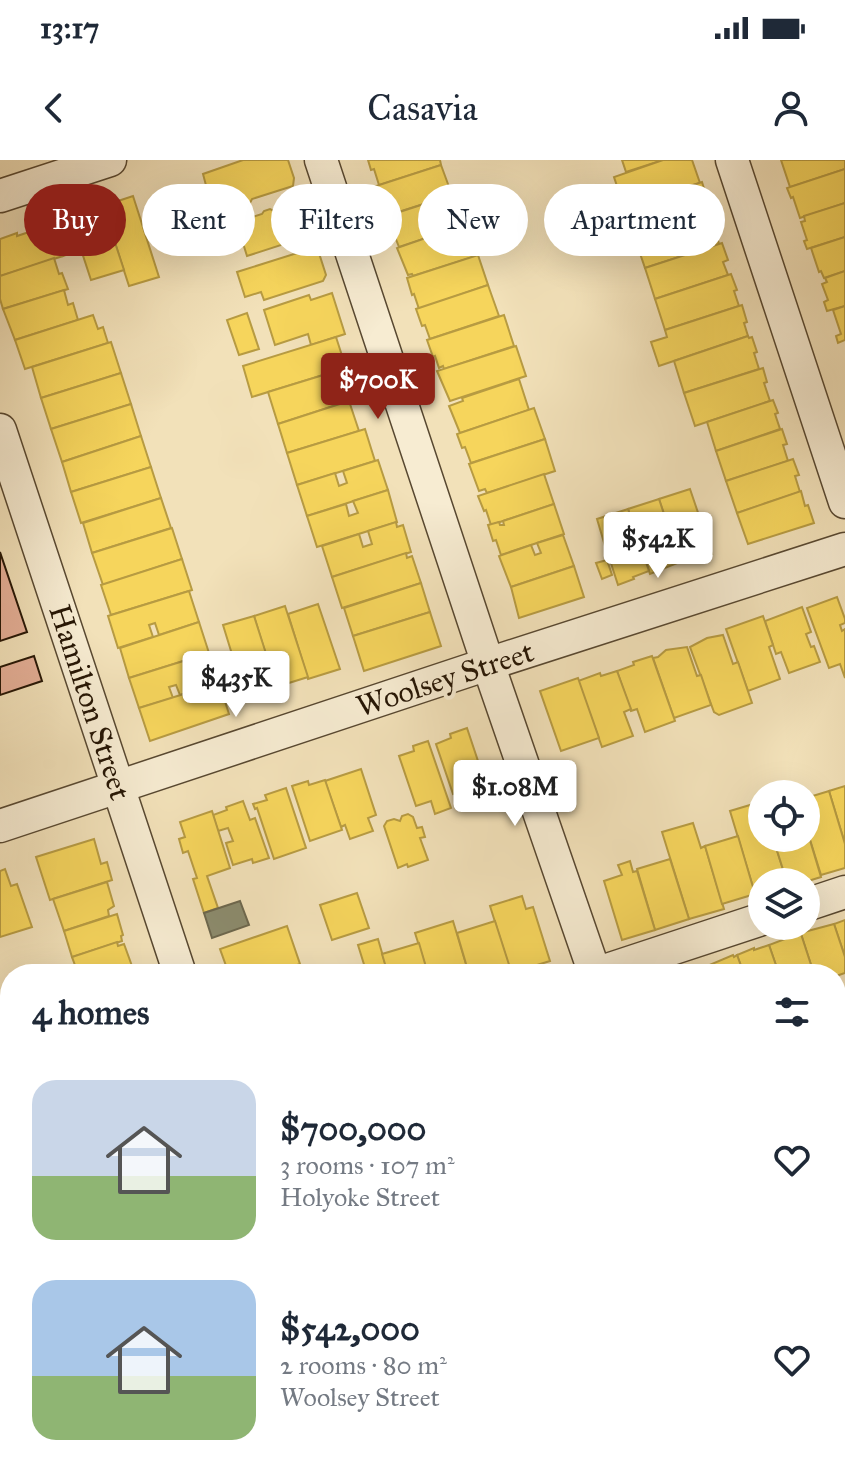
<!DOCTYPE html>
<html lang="en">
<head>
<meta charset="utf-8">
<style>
  body { margin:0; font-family:"IM FELL Great Primer",serif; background:#f2f2f3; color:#1f2937; height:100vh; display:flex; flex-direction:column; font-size:30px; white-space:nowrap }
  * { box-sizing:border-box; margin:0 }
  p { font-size:26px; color:#747a83 }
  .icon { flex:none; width:44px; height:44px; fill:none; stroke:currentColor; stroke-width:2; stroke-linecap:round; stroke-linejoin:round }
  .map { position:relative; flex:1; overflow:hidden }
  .drawer { position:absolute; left:0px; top:804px; width:846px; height:512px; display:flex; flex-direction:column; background:#fff; border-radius:32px 32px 0 0; box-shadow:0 8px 32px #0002 }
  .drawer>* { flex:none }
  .top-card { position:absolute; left:24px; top:24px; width:798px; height:72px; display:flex; gap:16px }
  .buttons { position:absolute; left:748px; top:620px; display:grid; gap:16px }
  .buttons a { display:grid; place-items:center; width:72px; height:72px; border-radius:50%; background:#fff; box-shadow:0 8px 32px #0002; font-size:40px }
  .price { position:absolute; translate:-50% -68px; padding:0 18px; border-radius:8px; background:#fff; color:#222; font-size:26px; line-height:52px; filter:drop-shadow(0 2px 4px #0008) }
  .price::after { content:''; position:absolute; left:50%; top:48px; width:24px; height:18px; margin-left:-12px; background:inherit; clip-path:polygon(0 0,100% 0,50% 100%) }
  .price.on { background:#8f2418; color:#fff }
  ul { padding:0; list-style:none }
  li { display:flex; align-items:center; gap:24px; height:200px; padding:0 32px }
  li span { display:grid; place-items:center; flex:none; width:224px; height:160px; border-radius:24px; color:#555 }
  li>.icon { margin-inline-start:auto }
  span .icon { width:96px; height:96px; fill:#fffc; stroke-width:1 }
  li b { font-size:34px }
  h2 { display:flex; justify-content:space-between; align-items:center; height:96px; padding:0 32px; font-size:34px }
  .chip { padding:0 28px; border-radius:36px; background:#fff; box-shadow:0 8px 32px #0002; font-size:28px; line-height:72px }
  .chip.on { background:#8f2418; color:#fff }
  .status { display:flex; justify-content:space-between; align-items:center; height:56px; padding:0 40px; background:#fff; direction:ltr }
  .status svg { height:22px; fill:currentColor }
  header { display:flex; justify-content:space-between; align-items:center; height:104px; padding:0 32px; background:#fff; font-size:36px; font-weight:600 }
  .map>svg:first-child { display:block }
  .homes { fill:#f6d55c; stroke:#b79b42; stroke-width:2 }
  .schools { fill:#4393c3; stroke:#3a6d8a; stroke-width:2 }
  .industry { fill:#8c8c6e; stroke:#6d684e; stroke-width:2 }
  .building { fill:#e5af97; stroke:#251504; stroke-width:2 }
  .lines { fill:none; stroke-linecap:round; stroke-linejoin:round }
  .minor-casing { stroke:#584831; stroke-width:35 }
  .minor { stroke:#f7ecd2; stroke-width:32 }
  .labels { text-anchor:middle; stroke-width:8; stroke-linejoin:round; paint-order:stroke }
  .street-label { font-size:30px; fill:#251504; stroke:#f7ecd2 }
</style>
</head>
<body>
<div class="status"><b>13:17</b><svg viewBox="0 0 49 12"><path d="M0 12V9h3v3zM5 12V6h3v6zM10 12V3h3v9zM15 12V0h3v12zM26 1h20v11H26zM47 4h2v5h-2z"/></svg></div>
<header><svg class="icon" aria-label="back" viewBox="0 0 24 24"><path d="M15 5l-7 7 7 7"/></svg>Casavia<svg class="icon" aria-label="person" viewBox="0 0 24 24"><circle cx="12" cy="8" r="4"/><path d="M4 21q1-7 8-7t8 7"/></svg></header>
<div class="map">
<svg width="845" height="1316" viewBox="0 0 845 1316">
  <rect width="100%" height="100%" fill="#f2e1b9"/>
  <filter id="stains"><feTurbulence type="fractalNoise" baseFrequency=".0025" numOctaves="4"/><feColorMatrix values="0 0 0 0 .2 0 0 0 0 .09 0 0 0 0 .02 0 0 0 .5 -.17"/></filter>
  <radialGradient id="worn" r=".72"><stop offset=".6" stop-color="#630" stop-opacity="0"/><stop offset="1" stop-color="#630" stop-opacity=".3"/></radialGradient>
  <g class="homes">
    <path d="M243,0H288L294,18L293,26L252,39L250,43L240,46L236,44L219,50L213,31L208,33L203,14Z"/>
    <path d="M368,0H440L441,5L379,25L374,9L371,10Z"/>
    <path d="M622,0H663L626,12Z"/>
    <path d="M663,0H692L700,23L624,47L614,17Z"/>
    <path d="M781,0H845V9L790,27Z"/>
    <path d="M441,5L452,35L389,55L376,26Z"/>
    <path d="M845,9V43L800,58L793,37L791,38L787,28Z"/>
    <path d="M702,22L707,38L704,39L709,54L635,79L624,47L660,36L663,45L671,43L668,33Z"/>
    <path d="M452,35L462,66L399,87L387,56Z"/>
    <path d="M133,36L159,117L129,126L103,46Z"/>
    <path d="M298,43L304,44L312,71L309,76L247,96L242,80L236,81L230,64L262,54L264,51L270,49L274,51Z"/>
    <path d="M845,43V77L807,89L804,81L807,80L801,62L805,61L804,56Z"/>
    <path d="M103,46L124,110L91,120L70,56Z"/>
    <path d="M711,53L719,84L645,108L635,79Z"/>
    <path d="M71,59L81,90L63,96L53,64Z"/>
    <path d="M53,64L63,96L0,116V79L17,73V76Z"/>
    <path d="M463,65L473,97L413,116L412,114L408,115L397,88Z"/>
    <path d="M845,77V111L824,118L821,111L819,112L811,88Z"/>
    <path d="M722,83L728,100L723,102L728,115L655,139L645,108Z"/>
    <path d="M313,88L318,90L326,115L323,121L264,140L261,132L245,137L237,112Z"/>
    <path d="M478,95L488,125L419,149L414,134L412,135L407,118Z"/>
    <path d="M54,98L59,114L62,113L68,129L3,149L0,139V116Z"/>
    <path d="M845,111V146L827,151L824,142L828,140L822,124L827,122L825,118Z"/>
    <path d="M731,114L737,130L734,131L739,146L665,170L655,139Z"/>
    <path d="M488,125L499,156L430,179L425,165L422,166L416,149Z"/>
    <path d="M64,130L68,145L73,143L78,160L15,180L3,149Z"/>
    <path d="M332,133L345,174L311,185L308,174L275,185L264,150L309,135L311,140Z"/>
    <path d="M742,145L747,162L744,163L748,176L659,206L651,182L667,177L665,170Z"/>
    <path d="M845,146V180L838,183L836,176L841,174L833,150Z"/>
    <path d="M247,153L259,189L239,195L227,160Z"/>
    <path d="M93,155L98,169L103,167L108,183L25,209L15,180Z"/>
    <path d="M504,155L514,186L444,209L443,206L439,208L435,196L433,197L427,180Z"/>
    <path d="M748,176L749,178L752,177L757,192L754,193L759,209L684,233L674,201Z"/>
    <path d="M336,177L346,208L252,237L243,206Z"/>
    <path d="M111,182L121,213L41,238L32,207Z"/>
    <path d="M516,186L526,216L450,241L437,211Z"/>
    <path d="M346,208L355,239L278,264L268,232Z"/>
    <path d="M763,208L767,222L764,223L770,241L695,266L684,233Z"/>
    <path d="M121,213L131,244L51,269L41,238Z"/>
    <path d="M519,219L529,250L460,273L449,246L463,241L462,238Z"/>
    <path d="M773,240L778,253L775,254L780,269L716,291L707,262Z"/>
    <path d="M349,241L359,271L287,293L278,264Z"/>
    <path d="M131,244L141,276L62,302L51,269Z"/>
    <path d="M534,248L545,279L471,303L465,287L462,288L457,274Z"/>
    <path d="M365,269L375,301L297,325L287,293Z"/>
    <path d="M782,269L787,284L783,285L788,301L726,321L716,291Z"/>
    <path d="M141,276L151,307L71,332L62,302Z"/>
    <path d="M545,279L555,311L487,333L485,329L479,331L469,304Z"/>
    <path d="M793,299L799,315L795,316L800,332L737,353L726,321Z"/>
    <path d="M378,300L388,330L307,356L297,325L335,313L339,326L347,323L343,311Z"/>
    <path d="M151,307L161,338L81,363L71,332Z"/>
    <path d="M544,314L554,344L491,365L486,350L484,351L478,336Z"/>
    <path d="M690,329L712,394L696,399L695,395L679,400L659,339Z"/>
    <path d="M388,330L397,362L317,387L307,356L346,344L349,356L358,353L353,341Z"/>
    <path d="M801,331L805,346L808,345L814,363L748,384L737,353Z"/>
    <path d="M161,338L171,368L92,393L83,363Z"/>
    <path d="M659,339L680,402L650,414L628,349Z"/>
    <path d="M554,344L564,374L501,395L496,380L493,381L488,365L499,362L500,365H504L503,361Z"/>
    <path d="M628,349L649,411L633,417L634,419L618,425L607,391L619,388L617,382L605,386L597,359Z"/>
    <path d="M396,362L397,367L403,365L411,392L332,417L322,386L359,374L363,387L372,384L368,371Z"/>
    <path d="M172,368L182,399L103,425L92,393Z"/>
    <path d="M563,375L574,406L511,427L499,396L531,385L535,395L541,393L537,383Z"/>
    <path d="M406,393L407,398L412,396L421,423L342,448L332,417Z"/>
    <path d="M182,399L192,430L111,455L101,425Z"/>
    <path d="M607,400L612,415L602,419L596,403Z"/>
    <path d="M574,406L584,437L519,458L511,427Z"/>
    <path d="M421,423L430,452L353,476L344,448Z"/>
    <path d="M189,431L199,462L159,475L155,463L149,465L153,477L118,488L108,456Z"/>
    <path d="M837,437L845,459V463L840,465L842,471L845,469V518L840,504L829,508L807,448Z"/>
    <path d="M318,444L340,509L308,519L288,454Z"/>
    <path d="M285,446L308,517L276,527L254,456Z"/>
    <path d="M802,447L811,472L806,474L811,487L814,486L820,502L789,513L781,492L776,494L765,461Z"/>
    <path d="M430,452L441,486L364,511L353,476Z"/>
    <path d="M254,456L277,528L246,538L236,510L249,506L247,500L235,504L223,465Z"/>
    <path d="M763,456L773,485L769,487L780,519L748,531L726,469Z"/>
    <path d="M199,462L209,493L129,518L120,488Z"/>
    <path d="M723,475L733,504L738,502L752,543L719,555L714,552L690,487L707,478Z"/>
    <path d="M687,487L697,516L701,515L711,545L674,558L653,498L658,497L666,490Z"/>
    <path d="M209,493L219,523L180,535L176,525L169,527L173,538L139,548L129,518Z"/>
    <path d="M652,496L675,561L645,572L637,549L631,551L617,511L634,505L633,502Z"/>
    <path d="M617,511L631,549L624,552L633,576L602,587L578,521L600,513L601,516Z"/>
    <path d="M578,518L599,578L561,591L540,531Z"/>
    <path d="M219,523L229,554L150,581L139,548Z"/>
    <path d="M467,568L484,619L487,618L493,635L472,642L467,630L453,634L436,584L451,578L450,574Z"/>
    <path d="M428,581L451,648L435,654L431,641L416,646L399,596L414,591L413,586Z"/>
    <path d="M361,609L376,655L368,658L373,671L350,679L345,665L341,667L325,621Z"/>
    <path d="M325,620L342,670L310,681L292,626L308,621L309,625Z"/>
    <path d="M845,626V684L829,631Z"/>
    <path d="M286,628L306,688L274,699L257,648L255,649L253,644L267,640L265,635Z"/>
    <path d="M829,631L845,684V708L821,715L806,667V638Z"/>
    <path d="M243,641L250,660L255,658L269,698L253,703L252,699L233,705L226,683L233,681L228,668L218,671L213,655L227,650L226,647Z"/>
    <path d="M760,642L762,647V678H773L787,722H762V735L756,737L730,651Z"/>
    <path d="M212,651L230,708L207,716L218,748L204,753L193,719L197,718L188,691L183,693L179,679L185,677L180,662Z"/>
    <path d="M408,654L413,657L417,668L422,667L425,677L420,678L428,700L408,707L407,704L398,708L384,666L387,661L394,659L400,661L402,656Z"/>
    <path d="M693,663L701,688L705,686L724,749L689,759L662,672Z"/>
    <path d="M806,667L821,717L805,722H787L773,678H806Z"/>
    <path d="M738,676L755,734L722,744L705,686Z"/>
    <path d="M94,679L101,704L107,702L112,720L50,740L36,697Z"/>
    <path d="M670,699L689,759L655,770L637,709Z"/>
    <path d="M630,701L633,712L637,711L655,770L622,780L604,721L622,715L618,705Z"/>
    <path d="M5,709L11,726L17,724L32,767L0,777V711Z"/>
    <path d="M107,722L114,746L108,750L109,756L64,771L53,739Z"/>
    <path d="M357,733L369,768L332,780L320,745Z"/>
    <path d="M522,736L526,749L533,747L550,801L511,813L490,746Z"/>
    <path d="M117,754L123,775L121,776L122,781L72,797L64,771Z"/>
    <path d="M845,760V797L834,764Z"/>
    <path d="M453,761L469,814H428L415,773Z"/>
    <path d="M495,761L512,814H469L457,773Z"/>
    <path d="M834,764L845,797V813L836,816V814H814L801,774L804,772Z"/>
    <path d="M287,766L300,804L271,814H229L220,789Z"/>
    <path d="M798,774V775L801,774L814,814H779L769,785Z"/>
    <path d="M378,779L387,810L367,814L358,785Z"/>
    <path d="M117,782L118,786L124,784L132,806L124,808L126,811L118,814H60L76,808L72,797Z"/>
    <path d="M419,783L428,814H388L382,794Z"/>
    <path d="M769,785L779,814H744L737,795L754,788V790Z"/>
    <path d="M733,795L734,797L737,795L744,814H710L707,806Z"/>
    <path d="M845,892V967L836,970V895Z"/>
    <path d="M94,1306H140L143,1316H98Z"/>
  </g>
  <path class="schools" d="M845,1292V1316H757L794,1306H836V1295Z"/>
  <path class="industry" d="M240,741L249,765L212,778L204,753Z"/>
  <g class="building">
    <path d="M0,392L27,472L0,481Z"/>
    <path d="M34,496L42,521L0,535V507Z"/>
  </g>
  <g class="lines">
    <g class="minor-casing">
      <g id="minor">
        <path d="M321,0L488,504L595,814"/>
        <path d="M732,0L845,342"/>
        <path d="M0,36L110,0"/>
        <path d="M0,270L180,814"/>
        <path d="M0,666L488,504L845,389"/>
        <path d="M806,745L845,732"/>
        <path d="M595,814L762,759"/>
        <path d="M836,1010L845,1007"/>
        <path d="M0,1296L10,1293"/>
      </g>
    </g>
    <use href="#minor" class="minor"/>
  </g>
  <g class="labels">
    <g class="street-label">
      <text transform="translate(445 519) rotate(-18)" y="10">Woolsey Street</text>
      <text transform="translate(90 542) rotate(72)" y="10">Hamilton Street</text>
    </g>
  </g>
  <rect width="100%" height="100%" filter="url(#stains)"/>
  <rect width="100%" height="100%" fill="url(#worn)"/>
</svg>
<div class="buttons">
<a><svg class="icon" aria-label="locate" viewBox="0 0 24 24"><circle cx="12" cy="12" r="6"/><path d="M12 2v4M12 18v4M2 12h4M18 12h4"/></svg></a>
<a><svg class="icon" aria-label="layers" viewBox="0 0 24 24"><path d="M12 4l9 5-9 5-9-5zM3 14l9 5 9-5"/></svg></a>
</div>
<b class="price on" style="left:378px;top:261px">$700K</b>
<b class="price" style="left:658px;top:420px">$542K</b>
<b class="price" style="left:236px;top:559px">$435K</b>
<b class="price" style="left:515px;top:668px">$1.08M</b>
<div class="top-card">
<a class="chip on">Buy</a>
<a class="chip">Rent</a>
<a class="chip">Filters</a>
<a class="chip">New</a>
<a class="chip">Apartment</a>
</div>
<section class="drawer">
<h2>4 homes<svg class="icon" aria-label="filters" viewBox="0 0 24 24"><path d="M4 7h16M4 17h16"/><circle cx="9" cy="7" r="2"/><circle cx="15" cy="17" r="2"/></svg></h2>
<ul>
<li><span style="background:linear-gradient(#c9d6e8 60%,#8fb573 0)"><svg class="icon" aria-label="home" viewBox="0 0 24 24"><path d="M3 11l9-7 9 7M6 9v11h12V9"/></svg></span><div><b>$700,000</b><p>3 rooms · 107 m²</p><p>Holyoke Street</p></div><svg class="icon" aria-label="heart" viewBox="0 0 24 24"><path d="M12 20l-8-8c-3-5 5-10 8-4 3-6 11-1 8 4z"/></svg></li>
<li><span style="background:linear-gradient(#a9c7e8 60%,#8fb573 0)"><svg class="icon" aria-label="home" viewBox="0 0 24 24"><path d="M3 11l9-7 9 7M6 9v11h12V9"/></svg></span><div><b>$542,000</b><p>2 rooms · 80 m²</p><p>Woolsey Street</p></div><svg class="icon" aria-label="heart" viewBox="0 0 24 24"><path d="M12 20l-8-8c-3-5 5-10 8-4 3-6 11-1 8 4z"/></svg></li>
</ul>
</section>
</div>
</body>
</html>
